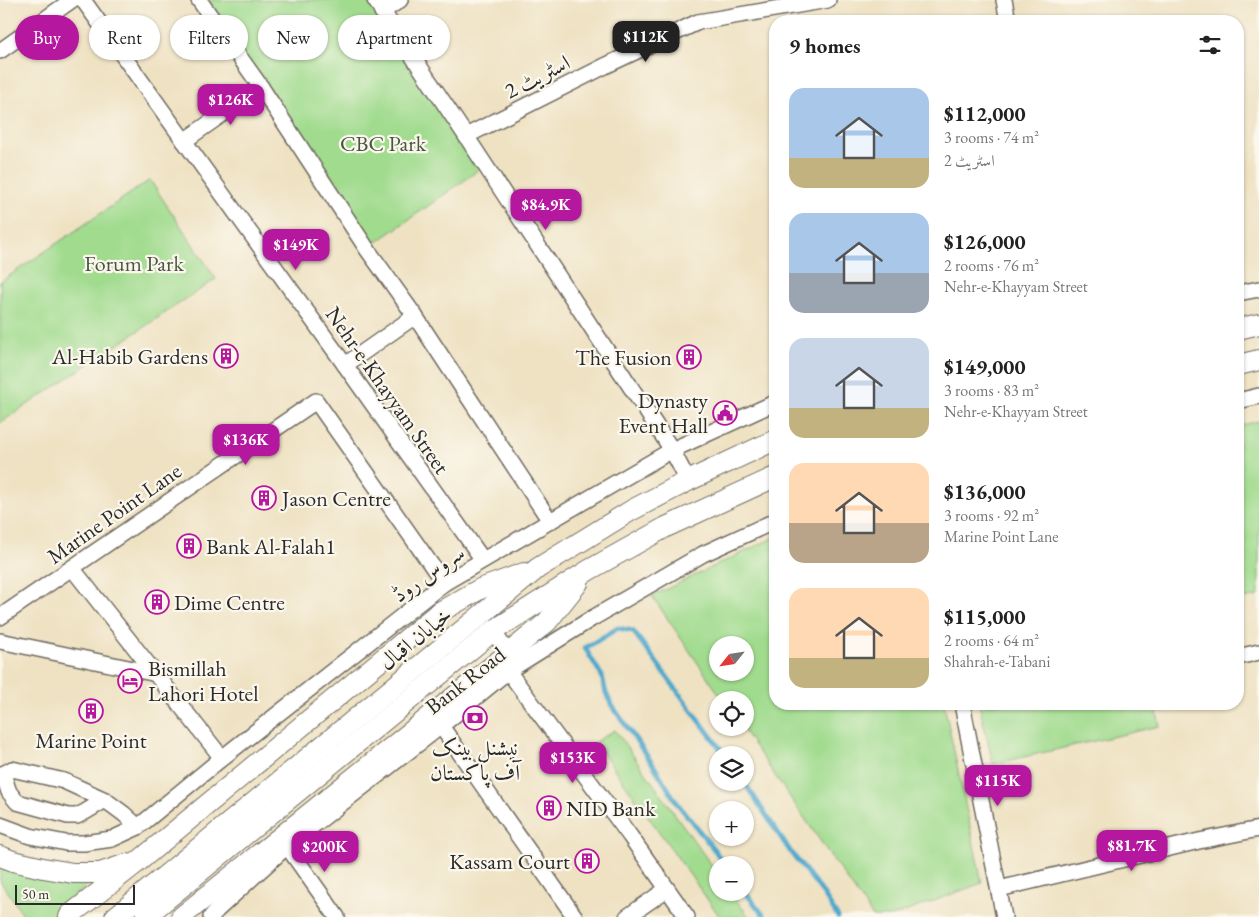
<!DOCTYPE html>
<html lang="en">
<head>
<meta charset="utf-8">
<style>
  body { margin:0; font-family:"EB Garamond",Amiri,serif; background:#f6f6f6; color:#222; height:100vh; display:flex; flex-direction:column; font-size:19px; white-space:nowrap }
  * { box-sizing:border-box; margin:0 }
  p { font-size:16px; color:#767676 }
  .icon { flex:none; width:28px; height:28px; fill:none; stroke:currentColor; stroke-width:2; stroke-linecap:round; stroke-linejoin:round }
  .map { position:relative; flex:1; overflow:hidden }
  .drawer { position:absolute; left:769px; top:15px; width:475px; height:695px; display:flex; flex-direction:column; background:#fff; border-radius:20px; box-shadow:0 1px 4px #0004 }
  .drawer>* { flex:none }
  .hud { position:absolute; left:15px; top:15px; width:475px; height:45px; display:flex; gap:10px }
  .needle { width:32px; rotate:240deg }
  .controls { position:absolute; left:709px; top:636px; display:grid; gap:10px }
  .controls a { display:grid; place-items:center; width:45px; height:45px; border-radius:50%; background:#fff; box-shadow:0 1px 4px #0004; font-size:25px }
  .scale { position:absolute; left:15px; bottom:12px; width:120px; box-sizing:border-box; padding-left:5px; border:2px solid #2b2b2b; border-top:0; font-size:14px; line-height:18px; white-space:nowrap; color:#2b2b2b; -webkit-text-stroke:4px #fbf7ec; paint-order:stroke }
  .price { position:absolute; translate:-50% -42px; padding:0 11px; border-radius:10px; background:#b5179e; color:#fff; font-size:16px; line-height:32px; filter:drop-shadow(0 1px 2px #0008) }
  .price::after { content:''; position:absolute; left:50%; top:30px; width:15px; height:11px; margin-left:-8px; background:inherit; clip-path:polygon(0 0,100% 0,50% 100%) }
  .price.active { background:#222; color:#fff }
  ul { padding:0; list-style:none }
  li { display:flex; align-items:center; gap:15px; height:125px; padding:0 20px }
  li span { display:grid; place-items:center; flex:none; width:140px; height:100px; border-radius:15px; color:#555 }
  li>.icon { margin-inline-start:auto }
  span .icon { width:60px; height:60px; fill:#fffc; stroke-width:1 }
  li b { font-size:21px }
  h2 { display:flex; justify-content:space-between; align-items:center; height:60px; padding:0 20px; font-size:21px }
  .tag { padding:0 18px; border-radius:22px; background:#fff; box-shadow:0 1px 4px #0004; font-size:18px; line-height:45px }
  .tag.active { background:#b5179e; color:#fff }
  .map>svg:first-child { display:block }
  .green { fill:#a0db8e; stroke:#66835c; fill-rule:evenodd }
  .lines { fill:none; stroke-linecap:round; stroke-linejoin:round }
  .stream { stroke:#4ea8cc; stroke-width:5 }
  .minor-casing { stroke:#706b60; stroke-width:18 }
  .major-casing { stroke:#706b60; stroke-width:22 }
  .minor { stroke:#fff; stroke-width:15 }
  .major { stroke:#fff; stroke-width:20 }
  .labels { text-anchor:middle; stroke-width:4.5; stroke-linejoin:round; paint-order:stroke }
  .street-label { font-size:22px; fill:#2b2b2b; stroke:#fbf7ec }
  .park-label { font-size:22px; fill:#485744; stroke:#fbf7ec }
  .poi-label { font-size:22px; fill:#2b2b2b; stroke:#fbf7ec; text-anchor:start }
</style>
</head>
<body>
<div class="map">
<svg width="1259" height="917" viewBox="0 0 1259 917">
  <rect width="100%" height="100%" fill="#fbf7ec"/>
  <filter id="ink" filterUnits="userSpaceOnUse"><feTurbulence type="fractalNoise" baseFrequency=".02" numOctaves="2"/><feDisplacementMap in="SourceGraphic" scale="10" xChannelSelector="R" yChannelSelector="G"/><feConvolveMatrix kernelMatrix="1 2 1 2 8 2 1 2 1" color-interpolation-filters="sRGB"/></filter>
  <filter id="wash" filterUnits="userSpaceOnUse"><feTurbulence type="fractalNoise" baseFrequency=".0096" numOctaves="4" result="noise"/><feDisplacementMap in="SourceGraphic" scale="20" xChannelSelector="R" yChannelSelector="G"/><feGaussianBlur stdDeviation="1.12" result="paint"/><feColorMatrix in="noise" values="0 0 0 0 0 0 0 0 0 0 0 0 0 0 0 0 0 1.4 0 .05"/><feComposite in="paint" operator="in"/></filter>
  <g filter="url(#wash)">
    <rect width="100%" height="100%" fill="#efe2c3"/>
    <g class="green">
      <path d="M211,0H374L484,164L472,175L367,249L203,5Z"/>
      <path d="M150,180L216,279L0,423V282Z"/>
      <path d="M1259,421V596L1238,600V426Z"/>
      <path d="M775,537V704H944L982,883L891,917H873L742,728H745V700H723L652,596ZM718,645H745V672H718Z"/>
      <path d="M979,704H1155L1160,726L993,764Z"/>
      <path d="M615,730L717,873L718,892L731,893L749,917H720L595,742Z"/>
      <path d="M0,868L35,877L90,883L60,908L55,917H25L0,881Z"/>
    </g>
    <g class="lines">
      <g class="stream">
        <path d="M744,782L790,851L820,889L838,917"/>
        <path d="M724,865L716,852L677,803L654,766L611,704L606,693L602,676L585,648L618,628L633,631L725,755"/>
        <path d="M745,892L765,917"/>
      </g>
    </g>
  </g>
  <g filter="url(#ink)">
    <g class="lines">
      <g class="minor-casing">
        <g id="minor">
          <path d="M83,0L345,365L483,560"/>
          <path d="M199,0L261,87L367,249L415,316L550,521"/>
          <path d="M375,0L466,136L672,450L688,481"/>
          <path d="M1004,0L1008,21"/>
          <path d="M382,12L400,0"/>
          <path d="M0,51L72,0"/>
          <path d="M466,136L607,65L698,22L828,0"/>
          <path d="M184,141L261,87"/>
          <path d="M1238,293L1259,289"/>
          <path d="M345,365L415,316"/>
          <path d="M1238,401L1259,396"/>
          <path d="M72,568L222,758"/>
          <path d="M0,617L316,401L444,583"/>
          <path d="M493,631L508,653V671L630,836L687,917"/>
          <path d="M0,641L157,674"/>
          <path d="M1238,657L1259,652"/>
          <path d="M962,704L1004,917"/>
          <path d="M441,726L575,917"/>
          <path d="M0,774H3L12,769L64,781L105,800L124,814L138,827"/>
          <path d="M3,774L9,792L17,802L68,816H77L85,812L105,800"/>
          <path d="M0,825L30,836L66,843H84L112,839L138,827L222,758L444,583L672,450L770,405L775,403"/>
          <path d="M287,846L337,917"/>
          <path d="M999,889L1199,841L1259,829"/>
          <path d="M211,917L217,910L287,846L441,726L508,671L591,619L703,554L775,521"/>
          <path d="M627,917L667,889"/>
        </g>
      </g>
      <g class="major-casing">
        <g id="major">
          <path d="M1238,329L1259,324"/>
          <path d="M1238,365L1259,360"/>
          <path d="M0,856L13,861L43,868L73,873H100L127,864"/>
          <path d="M69,917L70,915L139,861L438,613L480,589L524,573"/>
          <path d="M115,917L538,568L632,510L688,481L775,440"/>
          <path d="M145,917L493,631L589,570L666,527L775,477"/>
          <path d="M181,917L547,622L578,583"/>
        </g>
      </g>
      <use href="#minor" class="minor"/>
      <use href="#major" class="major"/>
    </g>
  </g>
  <defs>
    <g id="building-ring" transform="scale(1.25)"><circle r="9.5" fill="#fbf7ec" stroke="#b5179e" stroke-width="1.5"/><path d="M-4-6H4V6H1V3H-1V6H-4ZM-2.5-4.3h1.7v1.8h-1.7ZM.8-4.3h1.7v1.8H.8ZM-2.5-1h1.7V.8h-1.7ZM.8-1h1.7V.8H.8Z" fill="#b5179e"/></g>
    <g id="civic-ring" transform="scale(1.25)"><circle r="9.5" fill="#fbf7ec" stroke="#b5179e" stroke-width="1.5"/><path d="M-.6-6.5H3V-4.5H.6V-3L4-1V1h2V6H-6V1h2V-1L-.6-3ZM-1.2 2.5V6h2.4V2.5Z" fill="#b5179e"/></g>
    <g id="hotel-ring" transform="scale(1.25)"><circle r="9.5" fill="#fbf7ec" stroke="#b5179e" stroke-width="1.5"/><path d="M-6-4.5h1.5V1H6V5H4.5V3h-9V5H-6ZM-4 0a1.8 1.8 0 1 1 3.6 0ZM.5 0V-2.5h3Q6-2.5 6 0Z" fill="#b5179e"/></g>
    <g id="bank-ring" transform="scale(1.25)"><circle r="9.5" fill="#fbf7ec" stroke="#b5179e" stroke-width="1.5"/><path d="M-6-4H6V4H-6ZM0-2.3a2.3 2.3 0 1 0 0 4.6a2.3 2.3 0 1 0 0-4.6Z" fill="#b5179e"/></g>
  </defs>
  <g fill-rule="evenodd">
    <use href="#building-ring" x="226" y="356"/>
    <use href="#building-ring" x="689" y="357"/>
    <use href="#civic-ring" x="725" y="413"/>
    <use href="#building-ring" x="264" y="498"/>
    <use href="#building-ring" x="189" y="546"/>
    <use href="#building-ring" x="157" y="602"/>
    <use href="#hotel-ring" x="130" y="681"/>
    <use href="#building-ring" x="91" y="711"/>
    <use href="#bank-ring" x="475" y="718"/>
    <use href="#building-ring" x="549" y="808"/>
    <use href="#building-ring" x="587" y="861"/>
  </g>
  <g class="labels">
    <g class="street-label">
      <text transform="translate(537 76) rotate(-27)" y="8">اسٹریٹ 2</text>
      <text transform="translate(388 390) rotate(55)" y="8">Nehr-e-Khayyam Street</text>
      <text transform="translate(114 513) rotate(-35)" y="8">Marine Point Lane</text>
      <text transform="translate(428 573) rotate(-35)" y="8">سروس روڈ</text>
      <text transform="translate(415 638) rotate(-39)" y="8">خیابان اقبال</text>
      <text transform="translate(465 680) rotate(-38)" y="8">Bank Road</text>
    </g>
    <g class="park-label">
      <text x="383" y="151">CBC Park</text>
      <text x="134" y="271">Forum Park</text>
    </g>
    <g class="poi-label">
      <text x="208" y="364" text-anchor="end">Al-Habib Gardens</text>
      <text x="672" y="365" text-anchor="end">The Fusion</text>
      <text x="708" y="408" text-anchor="end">Dynasty<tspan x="708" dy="25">Event Hall</tspan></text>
      <text x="282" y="506">Jason Centre</text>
      <text x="206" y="554">Bank Al-Falah1</text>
      <text x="174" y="610">Dime Centre</text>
      <text x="148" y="676">Bismillah<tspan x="148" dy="25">Lahori Hotel</tspan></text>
      <text x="91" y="748" text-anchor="middle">Marine Point</text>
      <text x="475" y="755" text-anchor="middle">نیشنل بینک<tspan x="475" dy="25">آف پاکستان</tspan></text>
      <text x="566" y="816">NID Bank</text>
      <text x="570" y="869" text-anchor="end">Kassam Court</text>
    </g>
  </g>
</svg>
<div class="controls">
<a><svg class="needle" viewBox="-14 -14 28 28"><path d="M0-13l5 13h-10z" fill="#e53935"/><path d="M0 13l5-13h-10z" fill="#767676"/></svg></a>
<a><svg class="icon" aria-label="locate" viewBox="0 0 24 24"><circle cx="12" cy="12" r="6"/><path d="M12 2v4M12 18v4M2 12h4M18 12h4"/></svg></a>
<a><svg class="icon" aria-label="layers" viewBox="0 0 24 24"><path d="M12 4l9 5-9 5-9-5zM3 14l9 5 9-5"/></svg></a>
<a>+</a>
<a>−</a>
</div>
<div class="scale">50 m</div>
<b class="price active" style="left:646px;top:63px">$112K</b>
<b class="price" style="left:231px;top:126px">$126K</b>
<b class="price" style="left:546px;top:231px">$84.9K</b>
<b class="price" style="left:296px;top:271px">$149K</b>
<b class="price" style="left:246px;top:466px">$136K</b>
<b class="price" style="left:573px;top:784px">$153K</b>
<b class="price" style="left:998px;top:807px">$115K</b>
<b class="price" style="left:1132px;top:872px">$81.7K</b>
<b class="price" style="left:325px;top:873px">$200K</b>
<div class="hud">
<a class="tag active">Buy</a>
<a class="tag">Rent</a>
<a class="tag">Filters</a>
<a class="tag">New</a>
<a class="tag">Apartment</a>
</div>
<section class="drawer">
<h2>9 homes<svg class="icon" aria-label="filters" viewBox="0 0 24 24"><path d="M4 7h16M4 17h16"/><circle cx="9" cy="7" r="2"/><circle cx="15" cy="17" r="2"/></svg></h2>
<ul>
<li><span style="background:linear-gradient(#a9c7e8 70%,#c2b280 0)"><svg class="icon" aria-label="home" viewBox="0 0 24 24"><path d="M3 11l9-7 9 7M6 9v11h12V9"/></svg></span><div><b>$112,000</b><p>3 rooms · 74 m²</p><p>اسٹریٹ 2</p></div></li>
<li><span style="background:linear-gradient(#a9c7e8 60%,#9aa5b1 0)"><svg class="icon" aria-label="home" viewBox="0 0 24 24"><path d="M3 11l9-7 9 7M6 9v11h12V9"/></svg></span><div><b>$126,000</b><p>2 rooms · 76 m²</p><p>Nehr-e-Khayyam Street</p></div></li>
<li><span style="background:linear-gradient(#c9d6e8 70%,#c2b280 0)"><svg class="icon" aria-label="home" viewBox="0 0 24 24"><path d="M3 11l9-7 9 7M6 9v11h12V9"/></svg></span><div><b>$149,000</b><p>3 rooms · 83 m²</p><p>Nehr-e-Khayyam Street</p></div></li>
<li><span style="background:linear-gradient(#ffd9b3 60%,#b9a48a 0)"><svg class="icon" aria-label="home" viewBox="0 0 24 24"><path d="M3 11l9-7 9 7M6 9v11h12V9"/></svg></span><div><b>$136,000</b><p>3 rooms · 92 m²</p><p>Marine Point Lane</p></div></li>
<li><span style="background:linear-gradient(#ffd9b3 70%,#c2b280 0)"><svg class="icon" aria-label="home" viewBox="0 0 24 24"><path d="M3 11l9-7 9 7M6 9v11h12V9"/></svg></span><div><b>$115,000</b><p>2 rooms · 64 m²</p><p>Shahrah-e-Tabani</p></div></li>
</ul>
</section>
</div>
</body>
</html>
